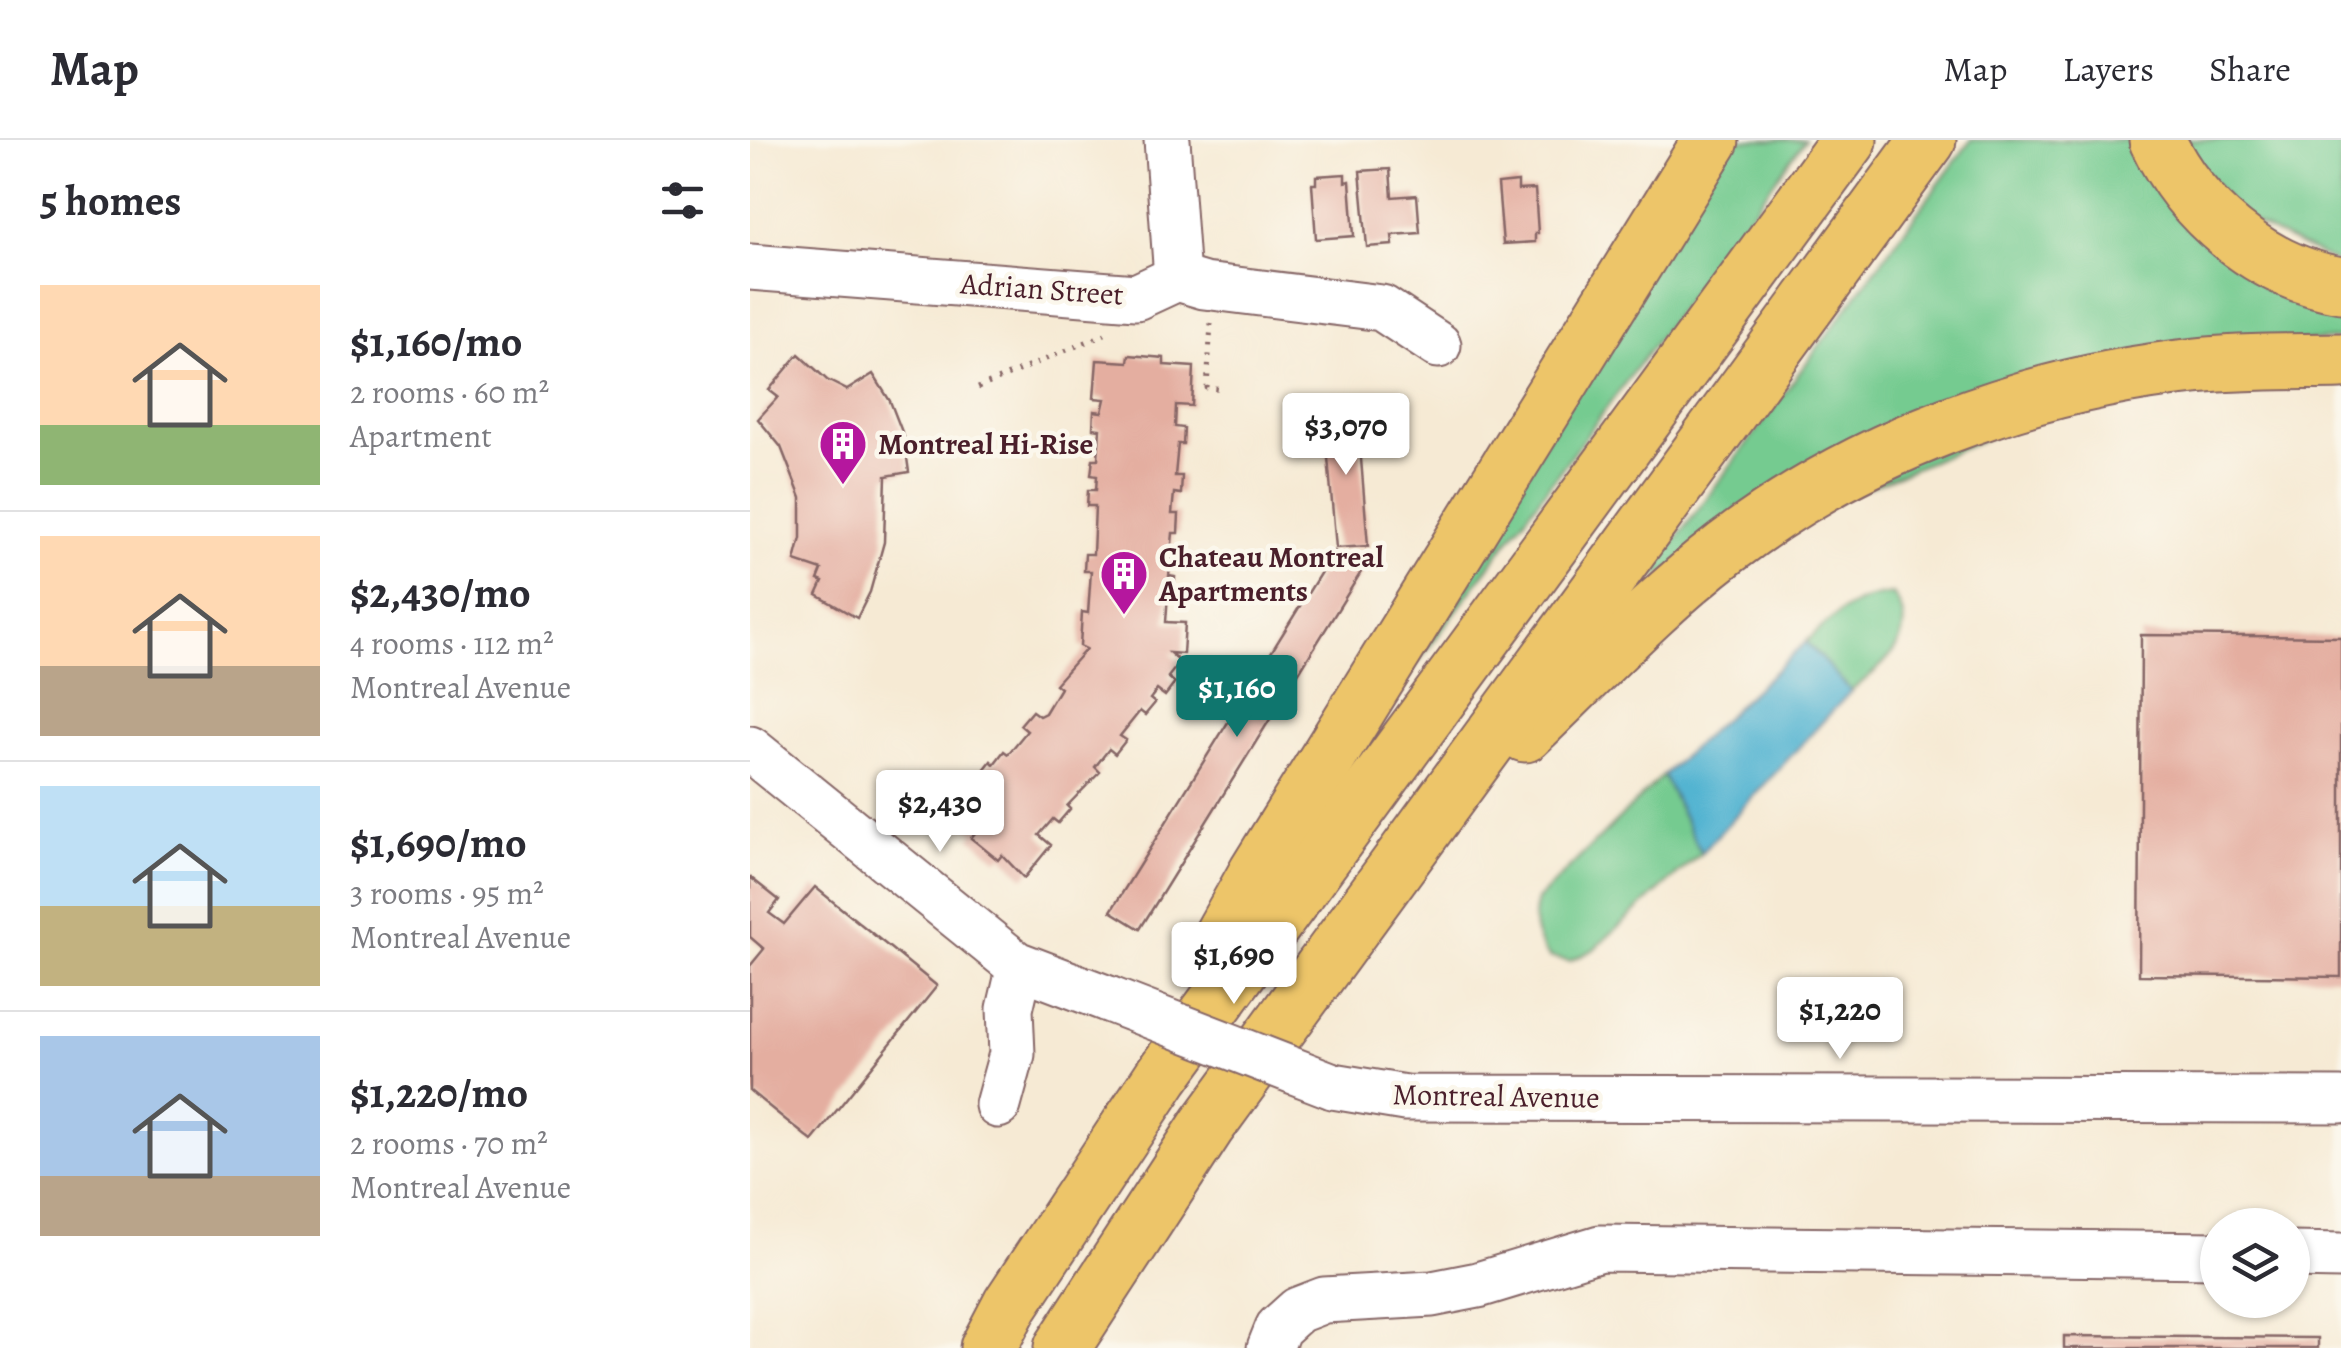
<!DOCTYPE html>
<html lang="en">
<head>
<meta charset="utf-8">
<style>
  body { margin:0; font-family:Alegreya,serif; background:#f2f2f3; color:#2b2b33; height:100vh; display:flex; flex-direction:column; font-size:38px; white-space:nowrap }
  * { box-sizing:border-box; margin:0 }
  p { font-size:32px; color:#7c7c81 }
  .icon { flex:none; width:55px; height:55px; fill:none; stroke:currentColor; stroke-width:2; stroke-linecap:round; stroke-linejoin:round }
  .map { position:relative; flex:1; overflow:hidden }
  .sheet { display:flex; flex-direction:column; background:#fff; width:750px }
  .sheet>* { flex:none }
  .fabs { position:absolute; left:1450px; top:1068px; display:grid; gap:20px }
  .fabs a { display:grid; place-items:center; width:110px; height:110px; border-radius:50%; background:#fff; box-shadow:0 2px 8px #0004; font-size:50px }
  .price { position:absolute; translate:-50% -85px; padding:0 22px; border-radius:10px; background:#fff; color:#222; font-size:32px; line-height:65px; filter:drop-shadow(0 2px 5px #0008) }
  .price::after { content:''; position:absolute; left:50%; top:60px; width:30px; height:22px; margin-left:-15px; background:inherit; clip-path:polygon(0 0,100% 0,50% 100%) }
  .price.selected { background:#0f766e; color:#fff }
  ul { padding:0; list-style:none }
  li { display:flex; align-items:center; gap:30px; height:250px; padding:0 40px }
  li+li { border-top:2px solid #e1e1e2 }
  li span { display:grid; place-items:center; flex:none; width:280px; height:200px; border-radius:0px; color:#555 }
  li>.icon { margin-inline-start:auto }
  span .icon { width:120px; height:120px; fill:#fffc; stroke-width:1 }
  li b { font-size:42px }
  h2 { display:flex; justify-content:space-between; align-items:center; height:120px; padding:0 40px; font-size:42px }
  header { display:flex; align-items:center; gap:60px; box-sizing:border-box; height:140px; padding:0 50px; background:#fff; border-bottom:2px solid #e1e1e2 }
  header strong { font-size:48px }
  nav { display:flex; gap:55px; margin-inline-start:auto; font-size:35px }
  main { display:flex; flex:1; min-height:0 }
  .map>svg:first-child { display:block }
  .green { fill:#74cb90; stroke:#5f755e; stroke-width:2.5 }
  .water { fill:#52b4d1; stroke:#4e6a7e; stroke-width:2.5 }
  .building { fill:#e4aea0 }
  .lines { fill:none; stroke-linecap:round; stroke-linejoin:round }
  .minor-casing { stroke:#866666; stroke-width:49 }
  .highway-casing { stroke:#866666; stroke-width:59 }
  .path { stroke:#866666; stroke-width:5; stroke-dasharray:2.5 8; stroke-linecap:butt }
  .minor { stroke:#fff; stroke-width:45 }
  .highway { stroke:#edc569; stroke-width:55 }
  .minor-bridge-casing { stroke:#866666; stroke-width:49; stroke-linecap:butt }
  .minor-bridge { stroke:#fff; stroke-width:45 }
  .labels { text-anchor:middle; stroke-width:9; stroke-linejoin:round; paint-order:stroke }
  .street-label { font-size:30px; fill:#4a1f2b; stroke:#fbf7ec }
  .poi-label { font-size:30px; font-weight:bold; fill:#4a1f2b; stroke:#fbf7ec; text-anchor:start }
</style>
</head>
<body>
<header>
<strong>Map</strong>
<nav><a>Map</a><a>Layers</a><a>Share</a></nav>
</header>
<main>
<section class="sheet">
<h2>5 homes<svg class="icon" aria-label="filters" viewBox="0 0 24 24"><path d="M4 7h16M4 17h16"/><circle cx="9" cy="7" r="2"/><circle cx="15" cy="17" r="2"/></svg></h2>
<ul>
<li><span style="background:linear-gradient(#ffd9b3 70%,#8fb573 0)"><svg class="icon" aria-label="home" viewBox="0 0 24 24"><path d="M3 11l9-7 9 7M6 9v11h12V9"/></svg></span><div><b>$1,160/mo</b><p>2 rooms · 60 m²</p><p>Apartment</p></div></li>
<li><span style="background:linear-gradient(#ffd9b3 65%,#b9a48a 0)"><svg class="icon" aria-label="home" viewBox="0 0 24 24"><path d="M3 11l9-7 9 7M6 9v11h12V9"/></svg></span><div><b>$2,430/mo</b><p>4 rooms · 112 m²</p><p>Montreal Avenue</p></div></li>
<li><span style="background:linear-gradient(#bfe0f5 60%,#c2b280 0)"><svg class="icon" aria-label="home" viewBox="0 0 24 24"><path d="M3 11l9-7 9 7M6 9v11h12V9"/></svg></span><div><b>$1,690/mo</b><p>3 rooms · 95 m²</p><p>Montreal Avenue</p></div></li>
<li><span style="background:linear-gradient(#a9c7e8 70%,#b9a48a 0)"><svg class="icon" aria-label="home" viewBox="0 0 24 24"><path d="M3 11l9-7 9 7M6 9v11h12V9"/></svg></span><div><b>$1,220/mo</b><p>2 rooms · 70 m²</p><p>Montreal Avenue</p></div></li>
</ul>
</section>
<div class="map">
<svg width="1591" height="1208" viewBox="0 0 1591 1208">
  <rect width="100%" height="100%" fill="#fbf7ec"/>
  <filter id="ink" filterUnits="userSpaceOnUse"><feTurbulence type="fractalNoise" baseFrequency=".01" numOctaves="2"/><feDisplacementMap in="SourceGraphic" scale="20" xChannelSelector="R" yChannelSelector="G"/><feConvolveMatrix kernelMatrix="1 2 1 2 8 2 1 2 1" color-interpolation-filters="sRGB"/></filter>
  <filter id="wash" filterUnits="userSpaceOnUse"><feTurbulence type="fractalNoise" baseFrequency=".0048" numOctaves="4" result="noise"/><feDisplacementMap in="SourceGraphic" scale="40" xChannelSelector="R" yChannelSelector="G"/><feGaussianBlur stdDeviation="2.25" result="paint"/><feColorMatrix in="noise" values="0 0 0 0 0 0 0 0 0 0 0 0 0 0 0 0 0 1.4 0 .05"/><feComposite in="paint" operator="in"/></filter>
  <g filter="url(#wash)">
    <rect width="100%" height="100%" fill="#f6ead4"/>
    <g class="green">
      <path d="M973,0H1055L629,575Z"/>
      <path d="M1221,0H1392L1591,156V199L1452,208L896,440Z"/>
      <path d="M1429,0H1591V125L1491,77Z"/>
      <path d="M1143,454C1173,497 1133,525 1101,551L1056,502C1086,474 1101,458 1143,454Z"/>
      <path d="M913,635L951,713L843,810L820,821L799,817C785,798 780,783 787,760Z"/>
    </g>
    <path class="water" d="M1056,502L1101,551L951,713L913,635Z"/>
    <g id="blocks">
      <g class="building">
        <path d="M640,29L642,57L667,55L670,93L642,95L643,105L617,107L610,31Z"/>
        <path d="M595,34V42L600,41L604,96L566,99L562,44H566V36Z"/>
        <path d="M768,42V50L785,49L788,93H785V102L753,104L748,44Z"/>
        <path d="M49,214L77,240L97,250L123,234L140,261L154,297L159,332L136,336L134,402L120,452L107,478L67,455L73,442L68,440L72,430L45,421L51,398V358L31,307L8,279L28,257L19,250Z"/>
        <path d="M379,215L414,218V225L444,227L442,266L426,265L425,287L434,288L433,304H428L425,336H432L431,354L424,353L422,374H429L428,393H423L419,436L425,437L424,454H418L416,482L435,483L433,514L420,513L430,522L418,537L425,543L415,556L407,550L400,559L405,563L395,575L390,571L370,596L376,600L365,614L359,609L345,627L350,632L317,666L320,669L308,683L303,679L289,695L301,705L274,738L252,715L248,720L221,698L225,693L216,686L214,689L198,676L225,643L231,648L237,640L230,635L241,621L244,624L254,611L258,614L277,591L270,585L282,571L289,576L295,573L310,548L305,544L336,509L330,506L332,472L338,473L341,431H334L335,414H343L345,366H337L338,350H346L347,336L341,335L343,319H348L350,289L343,288L344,271L352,272L355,259L344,258L347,220L378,222Z"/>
        <path d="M607,269L618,406L586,408L574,272Z"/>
        <path d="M584,411L613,429L390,789L361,771Z"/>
        <path d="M1391,495L1591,497V837L1389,835Z"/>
        <path d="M0,737L29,760L19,773L34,784L65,747L187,846L62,1001L0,951V826L14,809L0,797Z"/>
        <path d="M1314,1196L1568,1198V1208H1314Z"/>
      </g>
    </g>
  </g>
  <g filter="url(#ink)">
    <use href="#blocks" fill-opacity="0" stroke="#866666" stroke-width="2.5"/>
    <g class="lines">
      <g class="minor-casing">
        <g id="minor">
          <path d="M417,0L427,138"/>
          <path d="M0,127L386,157L427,138L454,146L632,168L688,205"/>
          <path d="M0,609L266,824L358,859"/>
          <path d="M583,946L655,958L1591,960"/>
          <path d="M248,965L262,914L260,869L270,826"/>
          <path d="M1542,1115L1591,1116"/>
          <path d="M520,1208L528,1188L548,1170L574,1160L682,1154L728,1145L850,1108L1468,1115"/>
        </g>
      </g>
      <g class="highway-casing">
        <g id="highway">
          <path d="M1407,0C1441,72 1511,132 1591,145"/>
          <path d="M775,594C841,531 903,464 976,408C1110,306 1279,243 1446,226C1494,221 1543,222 1591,221"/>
          <path d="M458,820L507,732L961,0"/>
          <path d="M238,1208L261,1164L412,936L1099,0"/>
          <path d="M312,1208L457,986L1178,0"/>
        </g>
      </g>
      <g class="path">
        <path d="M461,183L457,248L474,250"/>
        <path d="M228,248L355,194"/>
      </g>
      <use href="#minor" class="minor"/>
      <use href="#highway" class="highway"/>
      <g class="minor-bridge-casing">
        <path id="minor-bridge" d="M358,859L583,946"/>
      </g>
      <use href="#minor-bridge" class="minor-bridge"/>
    </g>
  </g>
  <defs>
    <g id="building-pin" transform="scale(2.5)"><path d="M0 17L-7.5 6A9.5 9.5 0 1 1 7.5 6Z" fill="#b5179e" stroke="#fbf7ec"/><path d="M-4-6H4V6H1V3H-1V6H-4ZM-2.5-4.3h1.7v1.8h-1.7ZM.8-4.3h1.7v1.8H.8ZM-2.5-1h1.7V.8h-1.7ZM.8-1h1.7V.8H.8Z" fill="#fff"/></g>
  </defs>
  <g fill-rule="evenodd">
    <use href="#building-pin" x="93" y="304"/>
    <use href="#building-pin" x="374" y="434"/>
  </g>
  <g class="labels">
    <g class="street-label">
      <text transform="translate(292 149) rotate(4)" y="10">Adrian Street</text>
      <text transform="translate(746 956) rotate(1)" y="10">Montreal Avenue</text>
    </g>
    <g class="poi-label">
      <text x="128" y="314">Montreal Hi-Rise</text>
      <text x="409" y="427">Chateau Montreal<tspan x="409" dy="34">Apartments</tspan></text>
    </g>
  </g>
</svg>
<div class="fabs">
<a><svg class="icon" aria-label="layers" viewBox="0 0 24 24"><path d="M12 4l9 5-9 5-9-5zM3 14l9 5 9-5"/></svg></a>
</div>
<b class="price" style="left:596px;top:338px">$3,070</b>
<b class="price selected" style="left:487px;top:600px">$1,160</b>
<b class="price" style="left:190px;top:715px">$2,430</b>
<b class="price" style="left:484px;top:867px">$1,690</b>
<b class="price" style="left:1090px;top:922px">$1,220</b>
</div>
</main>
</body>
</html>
